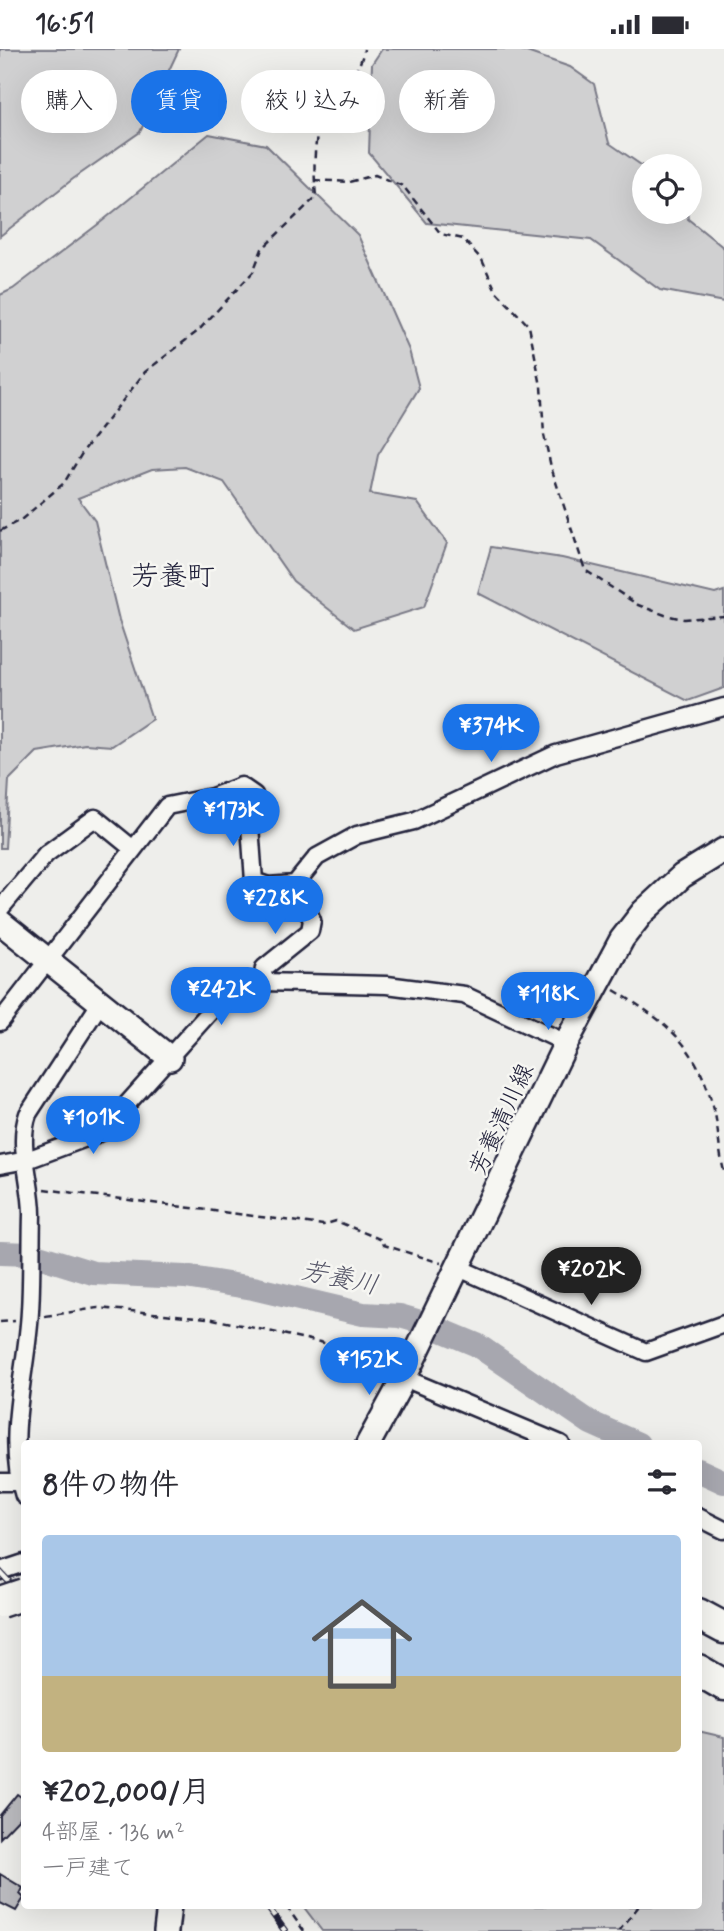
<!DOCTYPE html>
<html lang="ja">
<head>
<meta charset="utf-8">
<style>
  body { margin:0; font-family:Mynerve,"Klee One",sans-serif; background:#f7f7f7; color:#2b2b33; height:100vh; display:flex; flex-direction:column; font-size:26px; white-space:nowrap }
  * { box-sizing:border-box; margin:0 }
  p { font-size:23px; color:#7c7c81 }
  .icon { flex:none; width:38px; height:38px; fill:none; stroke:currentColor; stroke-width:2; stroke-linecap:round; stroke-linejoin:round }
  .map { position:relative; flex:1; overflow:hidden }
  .details { position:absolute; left:21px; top:1391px; width:681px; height:469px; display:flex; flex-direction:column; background:#fff; border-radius:7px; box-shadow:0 7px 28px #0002 }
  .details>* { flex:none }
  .guide { position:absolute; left:21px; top:21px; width:682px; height:63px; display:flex; gap:14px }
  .fabs { position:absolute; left:632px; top:105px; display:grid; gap:14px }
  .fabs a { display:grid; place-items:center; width:70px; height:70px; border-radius:50%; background:#fff; box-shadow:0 7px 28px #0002; font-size:35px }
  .price { position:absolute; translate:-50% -60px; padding:0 16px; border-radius:24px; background:#1a73e8; color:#fff; font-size:23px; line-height:46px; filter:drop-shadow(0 2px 4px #0008) }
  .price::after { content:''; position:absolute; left:50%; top:42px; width:21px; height:16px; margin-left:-10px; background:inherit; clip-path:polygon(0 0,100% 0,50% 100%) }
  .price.current { background:#222; color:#fff }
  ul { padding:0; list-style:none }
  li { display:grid; align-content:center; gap:14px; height:371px; padding:0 21px }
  li span { display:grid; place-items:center; height:217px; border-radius:7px; color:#555 }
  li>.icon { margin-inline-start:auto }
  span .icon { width:126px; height:126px; fill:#fffc; stroke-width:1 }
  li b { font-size:30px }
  h2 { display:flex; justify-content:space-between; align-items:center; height:84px; padding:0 21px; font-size:30px }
  .tag { padding:0 24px; border-radius:32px; background:#fff; box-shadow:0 7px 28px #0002; font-size:24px; line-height:63px }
  .tag.current { background:#1a73e8; color:#fff }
  .status { display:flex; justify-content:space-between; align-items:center; height:49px; padding:0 35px; background:#fff; direction:ltr }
  .status svg { height:19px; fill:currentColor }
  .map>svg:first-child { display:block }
  .green { fill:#d0d0d1; stroke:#797986; stroke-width:2 }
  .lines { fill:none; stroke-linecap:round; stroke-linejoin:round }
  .river { stroke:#a7a7af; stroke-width:24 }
  .building { fill:#bbbbbf; stroke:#22223b; stroke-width:2 }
  .street-casing { stroke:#22223b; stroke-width:21 }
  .secondary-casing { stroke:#22223b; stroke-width:28 }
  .highway-casing { stroke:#22223b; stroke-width:35 }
  .path { stroke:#22223b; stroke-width:2.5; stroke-dasharray:7 5; stroke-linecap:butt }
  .street { stroke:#f6f6f2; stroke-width:16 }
  .secondary { stroke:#f6f6f2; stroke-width:23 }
  .highway { stroke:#f6f6f2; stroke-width:30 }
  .rail-casing { stroke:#22223b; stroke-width:7 }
  .rail { stroke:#f6f6f2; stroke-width:4.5; stroke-dasharray:13; stroke-linecap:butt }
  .highway-bridge-casing { stroke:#22223b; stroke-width:35; stroke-linecap:butt }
  .highway-bridge { stroke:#f6f6f2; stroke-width:30 }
  .labels { text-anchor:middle; stroke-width:5; stroke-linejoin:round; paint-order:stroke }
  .street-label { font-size:24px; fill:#22223b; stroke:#f6f6f2 }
  .water-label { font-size:26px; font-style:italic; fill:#575769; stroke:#f6f6f2 }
  .quarter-label { font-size:28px; fill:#22223b; stroke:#f6f6f2 }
</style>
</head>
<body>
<div class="status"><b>16:51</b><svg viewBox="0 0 49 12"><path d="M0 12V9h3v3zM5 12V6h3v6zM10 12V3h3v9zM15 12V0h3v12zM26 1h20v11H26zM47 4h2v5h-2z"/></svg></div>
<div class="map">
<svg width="724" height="1882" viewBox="0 0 724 1882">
  <rect width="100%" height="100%" fill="#eeeeeb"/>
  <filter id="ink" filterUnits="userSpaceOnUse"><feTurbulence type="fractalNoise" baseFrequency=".0143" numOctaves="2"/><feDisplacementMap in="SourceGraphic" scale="14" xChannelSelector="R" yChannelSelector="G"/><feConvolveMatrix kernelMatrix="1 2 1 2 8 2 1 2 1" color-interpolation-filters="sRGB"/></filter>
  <g filter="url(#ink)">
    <g class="green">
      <path d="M0,0H179L140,83L73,130L0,187Z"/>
      <path d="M382,0H518L570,18L594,35L609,94L644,118V163H687L688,170L724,199V253L660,241L591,191L427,174L369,104L372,15Z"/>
      <path d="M209,85L266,96L358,186L409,301L419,339L378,406L370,445L417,453L447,494L424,558L354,580L293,532L224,433L185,418L152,420L78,449L95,472L119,571L152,670L112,697L85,695L37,703L9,731L5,799H0V246L13,240L101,173Z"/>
      <path d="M491,498L562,509L715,545L724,542V639L688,652L478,544Z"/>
      <path d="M698,1682L724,1688V1882H322L303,1857H698Z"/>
    </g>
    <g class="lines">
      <g class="river">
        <path d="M0,1204L32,1205L93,1224L185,1228L253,1239L363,1265L400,1267L424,1274L477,1296L591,1374L638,1395"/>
        <path d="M698,1421L724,1433"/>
      </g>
    </g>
    <g class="building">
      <path d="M17,1745L24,1750V1764L0,1789V1766Z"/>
      <path d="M0,1825L23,1839L20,1845L24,1849L16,1862L0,1854Z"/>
    </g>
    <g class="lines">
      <g class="street-casing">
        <g id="street">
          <path d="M0,860L46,805L95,769L133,800"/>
          <path d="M262,933L264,919L310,882L312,871L295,835"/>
          <path d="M0,973L167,757L212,748L241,737L254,746L250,777L254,832L268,837L295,835L317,808L357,786L414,772L556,705L724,658"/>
          <path d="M0,1116L27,1111L102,1083L225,946L262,933L387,936L464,946L566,994"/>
          <path d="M459,1219L646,1303L724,1275"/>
          <path d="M404,1329L561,1395"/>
          <path d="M0,1433H24"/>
          <path d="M24,1447C5,1388 27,1323 30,1262C32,1230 31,1197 32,1165C32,1133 17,1096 28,1065L101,953"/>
          <path d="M698,1468L724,1481"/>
          <path d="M0,1522L24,1514"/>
        </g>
      </g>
      <g class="secondary-casing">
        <g id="secondary">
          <path d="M0,873L170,1009"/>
          <path d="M368,1395L404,1329L566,994L622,890L643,863L682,827L724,801"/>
          <path d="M166,1882L169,1857"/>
        </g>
      </g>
      <g class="highway-casing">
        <g id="highway">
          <path d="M698,1565L724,1579"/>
          <path d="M698,1621L724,1636"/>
        </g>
      </g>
      <g class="path">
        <path d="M314,131L349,133L375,126L403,137L441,185L463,190L482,211L496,242L529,277L541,337L544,386L551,418L585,521L638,556L665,566L684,570L724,567"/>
        <path d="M0,482L22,470L64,434L84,401L145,323L198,282L253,223L262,200L316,148C314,127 313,96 320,76C330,48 359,31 364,0"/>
        <path d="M614,941C668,974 695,994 713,1057C719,1078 718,1100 724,1122"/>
        <path d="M44,1140L323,1176L336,1172L382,1191L384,1196L441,1214"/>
        <path d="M45,1267L98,1259L208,1269L357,1301L389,1320"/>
        <path d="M0,1273L15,1272"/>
        <path d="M286,1857L304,1882"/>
        <path d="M619,1882L639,1857"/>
      </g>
      <use href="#street" class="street"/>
      <use href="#secondary" class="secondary"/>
      <use href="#highway" class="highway"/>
      <g class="rail-casing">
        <g id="rail">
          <path d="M0,1523L24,1549"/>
          <path d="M0,1539L24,1566"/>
          <path d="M267,1857L285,1882"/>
        </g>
      </g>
      <use href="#rail" class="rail"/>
      <g class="highway-bridge-casing">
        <path id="highway-bridge" d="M0,1553L24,1545"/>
      </g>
      <use href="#highway-bridge" class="highway-bridge"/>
    </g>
  </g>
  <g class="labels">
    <g class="street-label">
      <text transform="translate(501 1070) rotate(-65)" y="8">芳養清川線</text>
    </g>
    <g class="water-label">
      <text transform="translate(340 1228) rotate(12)" y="9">芳養川</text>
    </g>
    <g class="quarter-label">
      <text x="173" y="536">芳養町</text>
    </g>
  </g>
</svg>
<div class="fabs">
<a><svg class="icon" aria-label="locate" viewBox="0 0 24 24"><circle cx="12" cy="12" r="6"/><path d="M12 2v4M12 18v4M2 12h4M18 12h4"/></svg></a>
</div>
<b class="price" style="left:491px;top:715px">¥374K</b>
<b class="price" style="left:233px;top:799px">¥173K</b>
<b class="price" style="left:275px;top:887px">¥228K</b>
<b class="price" style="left:221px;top:978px">¥242K</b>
<b class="price" style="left:548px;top:983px">¥118K</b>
<b class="price" style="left:93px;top:1107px">¥101K</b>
<b class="price current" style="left:591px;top:1258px">¥202K</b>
<b class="price" style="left:369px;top:1348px">¥152K</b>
<div class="guide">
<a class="tag">購入</a>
<a class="tag current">賃貸</a>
<a class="tag">絞り込み</a>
<a class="tag">新着</a>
</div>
<section class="details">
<h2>8件の物件<svg class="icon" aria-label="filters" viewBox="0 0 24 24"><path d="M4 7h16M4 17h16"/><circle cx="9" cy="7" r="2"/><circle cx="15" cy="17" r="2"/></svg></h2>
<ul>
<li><span style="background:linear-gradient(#a9c7e8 65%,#c2b280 0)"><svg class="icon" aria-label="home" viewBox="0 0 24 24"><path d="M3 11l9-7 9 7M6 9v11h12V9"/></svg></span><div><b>¥202,000/月</b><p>4部屋 · 136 m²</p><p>一戸建て</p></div></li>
</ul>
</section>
</div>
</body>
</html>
